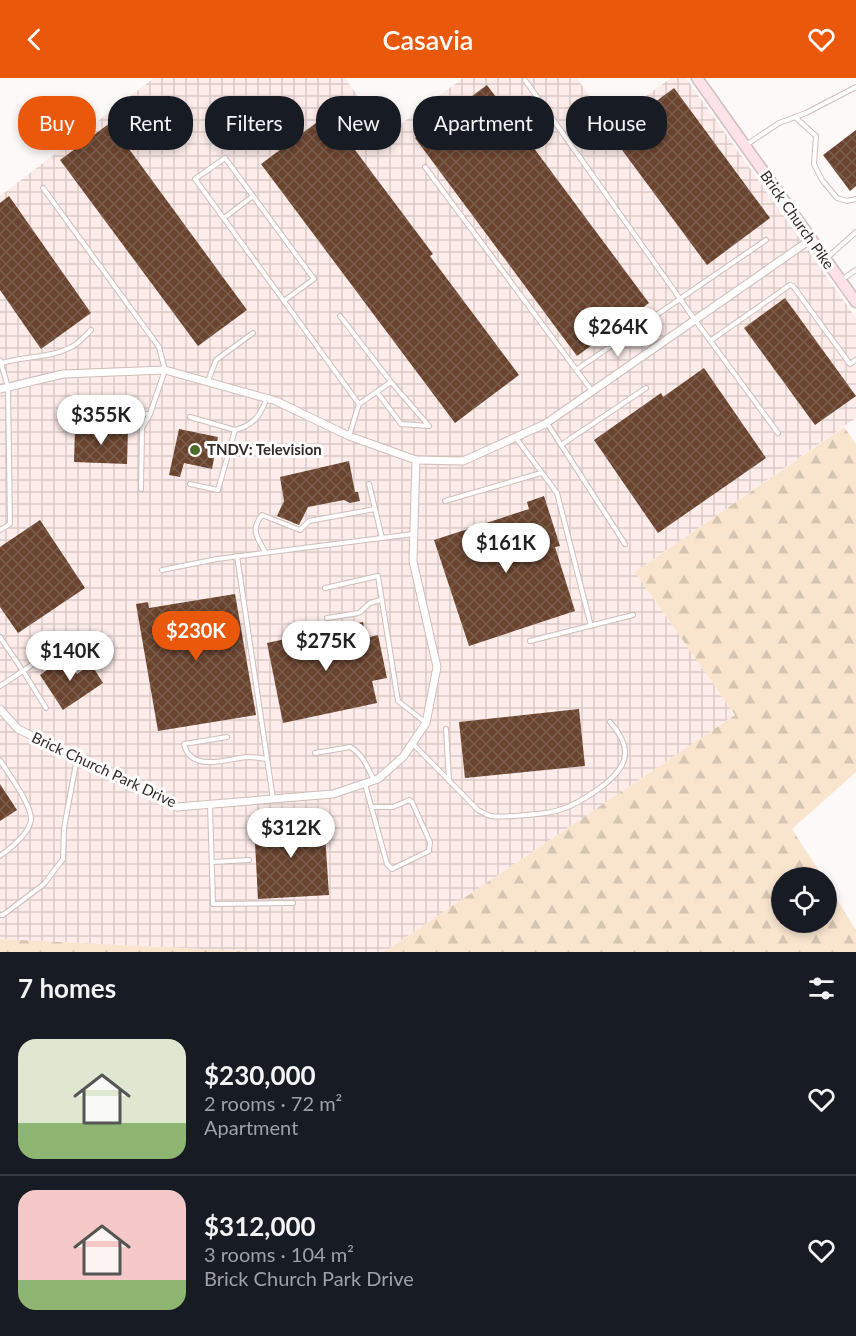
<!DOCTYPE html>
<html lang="en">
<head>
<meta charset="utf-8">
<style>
  body { margin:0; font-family:Lato,sans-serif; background:#242831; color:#f1f3f6; height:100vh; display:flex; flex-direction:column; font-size:22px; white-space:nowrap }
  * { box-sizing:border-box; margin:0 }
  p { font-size:20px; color:#9ea1a6 }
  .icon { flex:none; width:33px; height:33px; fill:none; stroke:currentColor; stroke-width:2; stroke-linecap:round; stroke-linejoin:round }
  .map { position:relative; height:874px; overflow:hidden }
  .side { display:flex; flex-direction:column; background:#171b24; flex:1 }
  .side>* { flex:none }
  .hud { position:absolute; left:18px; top:18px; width:820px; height:54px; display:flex; gap:12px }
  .tools { position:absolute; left:771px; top:789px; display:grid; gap:12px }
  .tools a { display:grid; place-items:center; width:66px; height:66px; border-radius:50%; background:#171b24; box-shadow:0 3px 9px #0003; font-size:30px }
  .price { position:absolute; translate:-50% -51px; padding:0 14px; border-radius:21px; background:#fff; color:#222; font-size:20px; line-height:39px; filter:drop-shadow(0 2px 3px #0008) }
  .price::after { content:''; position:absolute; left:50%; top:36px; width:18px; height:14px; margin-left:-9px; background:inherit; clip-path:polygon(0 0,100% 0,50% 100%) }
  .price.active { background:#ea580c; color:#fff }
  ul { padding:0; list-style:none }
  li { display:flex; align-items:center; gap:18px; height:150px; padding:0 18px }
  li+li { border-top:2px solid #363941 }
  li span { display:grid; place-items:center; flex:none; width:168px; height:120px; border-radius:18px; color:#555 }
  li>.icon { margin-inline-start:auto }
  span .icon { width:72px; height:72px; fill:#fffc; stroke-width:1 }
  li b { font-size:26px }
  h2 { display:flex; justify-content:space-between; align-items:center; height:72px; padding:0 18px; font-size:26px }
  .chip { padding:0 21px; border-radius:24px; background:#171b24; box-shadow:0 3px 9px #0003; font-size:21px; line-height:54px }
  .chip.active { background:#ea580c; color:#fff }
  header { display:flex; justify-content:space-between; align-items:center; height:78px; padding:0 18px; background:#ea580c; color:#fff; font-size:27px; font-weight:600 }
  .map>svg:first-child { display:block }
  .industrial { fill:url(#industrial-grid) }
  .forest { fill:url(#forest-firs) }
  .building { fill:url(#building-cross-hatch) }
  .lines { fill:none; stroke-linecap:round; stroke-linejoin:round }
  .service-casing { stroke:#cfbdba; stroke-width:6 }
  .minor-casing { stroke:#cfbdba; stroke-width:9 }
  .secondary-casing { stroke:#cfbdba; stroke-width:13 }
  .service { stroke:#fff; stroke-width:4 }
  .minor { stroke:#fff; stroke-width:7 }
  .secondary { stroke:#fde3e8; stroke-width:10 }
  .poi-dot { fill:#4b6f28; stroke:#fff; stroke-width:2 }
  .labels { text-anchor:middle; stroke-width:6; stroke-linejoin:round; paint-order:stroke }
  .street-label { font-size:15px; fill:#312a29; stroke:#fff }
  .poi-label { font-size:15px; font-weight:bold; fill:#312a29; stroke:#fff; text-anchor:start }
</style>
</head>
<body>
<header><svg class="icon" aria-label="back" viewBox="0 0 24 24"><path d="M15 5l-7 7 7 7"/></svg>Casavia<svg class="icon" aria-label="heart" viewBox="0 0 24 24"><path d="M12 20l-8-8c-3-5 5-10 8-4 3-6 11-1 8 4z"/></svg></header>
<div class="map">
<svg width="856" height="874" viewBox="0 0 856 874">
  <defs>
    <pattern id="industrial-grid" width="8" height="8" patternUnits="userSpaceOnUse" patternTransform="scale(1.5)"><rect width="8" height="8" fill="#fdece9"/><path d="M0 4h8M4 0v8" fill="none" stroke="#d9cbc8"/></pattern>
    <pattern id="forest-firs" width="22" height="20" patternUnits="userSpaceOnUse" patternTransform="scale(1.5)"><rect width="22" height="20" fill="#f9e5ce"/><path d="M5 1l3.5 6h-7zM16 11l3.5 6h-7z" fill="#d6c5b1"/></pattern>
    <pattern id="building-cross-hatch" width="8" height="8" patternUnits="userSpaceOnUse" patternTransform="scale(1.5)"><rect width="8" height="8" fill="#6a442f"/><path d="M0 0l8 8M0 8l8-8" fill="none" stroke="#7b5d4c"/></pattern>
  </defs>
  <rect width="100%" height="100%" fill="#fdf9f8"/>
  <path class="industrial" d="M154,0H345L386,57L463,0H577L608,45L671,0H686L856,240V340L635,494L735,637L384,874H260L0,861V118Z"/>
  <g class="forest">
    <path d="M844,349L856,366V694L792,751L823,799L782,800V844H826L827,806L856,852V874H384L735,637L635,494Z"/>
    <path d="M0,861L260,874H0Z"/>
  </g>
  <g class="building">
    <path d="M487,7L649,225L577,278L415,60Z"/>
    <path d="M674,10L770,140L707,187L611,57Z"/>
    <path d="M328,36L433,176L430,178L519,297L455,345L261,86Z"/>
    <path d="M110,45L247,232L198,268L60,82Z"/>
    <path d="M856,52V108L850,113L823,77Z"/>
    <path d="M9,118L91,235L41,271L0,212V125Z"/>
    <path d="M785,220L856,318L815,347L744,250Z"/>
    <path d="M704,290L766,380L658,455L594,362L661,315L663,319Z"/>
    <path d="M75,350L128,351L127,386L74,384Z"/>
    <path d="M179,351L218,359L212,391L184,385L180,399L169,397Z"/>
    <path d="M349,383L355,414H358L360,423L350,425L344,422L308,429L299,447L277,438L284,423L280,399Z"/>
    <path d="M544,418L560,468L555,469L575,533L469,568L434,462L529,431L527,424Z"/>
    <path d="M40,442L85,510L18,555L0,529V469Z"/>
    <path d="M235,516L256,637L158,653L136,526L148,524L149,530Z"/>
    <path d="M363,544L366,560L378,557L387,600L372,603L377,625L283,645L267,565Z"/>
    <path d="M66,579L77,596L91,586L103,605L63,632L40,597Z"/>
    <path d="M579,631L585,688L465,700L459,644Z"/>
    <path d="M0,706L17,732L0,743Z"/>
    <path d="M324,741L329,817L258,821L254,746Z"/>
  </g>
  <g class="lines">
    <g class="service-casing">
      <g id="service">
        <path d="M525,2L695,242L778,355"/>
        <path d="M795,39L816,58L814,86L822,102L837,120L847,123L856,121"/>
        <path d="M746,67L779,45L806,35L856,9"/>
        <path d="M425,89L592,313"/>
        <path d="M43,110L159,269L165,292L150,336L142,350L141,411"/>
        <path d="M224,140L253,118"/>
        <path d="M828,179L856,154"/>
        <path d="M841,202L856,192"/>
        <path d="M285,222L314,201L225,80L195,101L359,326L349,358"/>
        <path d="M340,238L391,304L359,326"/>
        <path d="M710,263L790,207L793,208L850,286L856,282"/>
        <path d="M0,282L8,309L10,446L0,452"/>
        <path d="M2,285C25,278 53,280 73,268C80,264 86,257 91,252"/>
        <path d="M576,292L766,162"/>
        <path d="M208,303L216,282L253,255"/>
        <path d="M377,314L401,346L429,348L391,304"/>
        <path d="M80,333L150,336"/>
        <path d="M547,345L625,466"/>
        <path d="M235,352C254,347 260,338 267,320"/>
        <path d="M516,360L557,415L591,548"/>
        <path d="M561,367L646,310"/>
        <path d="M190,406L218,412L235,352L190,339"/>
        <path d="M369,406L382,460"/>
        <path d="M445,423L541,395"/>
        <path d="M265,474C257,458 250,453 262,437L300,452L309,443L375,431"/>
        <path d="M237,478L273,721"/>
        <path d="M162,492L217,481L413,456"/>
        <path d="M325,510L378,498L398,623L425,644"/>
        <path d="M327,540L359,535L370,525L381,522"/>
        <path d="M0,559L23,593L0,608"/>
        <path d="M530,563L633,537"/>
        <path d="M46,630L23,593L70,560"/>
        <path d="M446,651L449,703"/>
        <path d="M227,659L184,666C191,695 227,681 247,679C254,679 260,680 267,681"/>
        <path d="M413,666L478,732C482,734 486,737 491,738C500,740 541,736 551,734C568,731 583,722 597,712C626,692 636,673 610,644"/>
        <path d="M315,675L350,669C363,676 367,689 374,702"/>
        <path d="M0,682C8,695 32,727 31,742C29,756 11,770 0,778"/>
        <path d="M365,706L387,786L392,791L429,773L430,764L412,724L409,722L393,729H372"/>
        <path d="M210,727L213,826L293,825"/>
        <path d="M212,784L249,782"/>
        <path d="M0,837H3L44,806L63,781L64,750L77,680"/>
      </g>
    </g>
    <g class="minor-casing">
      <g id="minor">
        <path d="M0,311L63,296L165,292L276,323L349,358L416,382L413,483L437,589L426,645L403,679L378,701L333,716L177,729L18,651L0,631"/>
        <path d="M416,382L463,383L545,346L810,162"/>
      </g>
    </g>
    <g class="secondary-casing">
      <path id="secondary" d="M697,0L856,224"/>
    </g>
    <use href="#service" class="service"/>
    <use href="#minor" class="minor"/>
    <use href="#secondary" class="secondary"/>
  </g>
  <circle class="poi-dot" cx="195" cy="372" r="6"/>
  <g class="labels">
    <g class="street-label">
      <text transform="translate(797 142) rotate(55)" y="5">Brick Church Pike</text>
      <text transform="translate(104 692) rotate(25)" y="5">Brick Church Park Drive</text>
    </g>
    <g class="poi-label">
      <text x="207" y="377">TNDV: Television</text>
    </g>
  </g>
</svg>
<div class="tools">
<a><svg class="icon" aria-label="locate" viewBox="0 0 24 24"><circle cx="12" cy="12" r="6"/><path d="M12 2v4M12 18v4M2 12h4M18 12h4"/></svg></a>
</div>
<b class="price" style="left:618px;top:280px">$264K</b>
<b class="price" style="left:101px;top:368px">$355K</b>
<b class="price" style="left:506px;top:496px">$161K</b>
<b class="price active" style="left:196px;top:584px">$230K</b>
<b class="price" style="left:326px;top:594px">$275K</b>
<b class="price" style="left:70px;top:604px">$140K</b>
<b class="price" style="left:291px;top:781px">$312K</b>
<div class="hud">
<a class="chip active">Buy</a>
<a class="chip">Rent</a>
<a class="chip">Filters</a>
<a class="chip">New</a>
<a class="chip">Apartment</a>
<a class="chip">House</a>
</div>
</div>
<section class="side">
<h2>7 homes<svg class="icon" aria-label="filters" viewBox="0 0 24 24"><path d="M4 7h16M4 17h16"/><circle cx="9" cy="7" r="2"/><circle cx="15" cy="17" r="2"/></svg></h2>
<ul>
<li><span style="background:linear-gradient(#dfe7d0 70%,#8fb573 0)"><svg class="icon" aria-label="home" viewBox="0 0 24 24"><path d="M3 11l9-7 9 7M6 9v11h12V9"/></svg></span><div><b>$230,000</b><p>2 rooms · 72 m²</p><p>Apartment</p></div><svg class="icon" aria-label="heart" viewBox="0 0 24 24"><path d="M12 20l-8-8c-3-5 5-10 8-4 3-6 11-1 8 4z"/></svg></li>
<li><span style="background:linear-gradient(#f6c9c9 75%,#8fb573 0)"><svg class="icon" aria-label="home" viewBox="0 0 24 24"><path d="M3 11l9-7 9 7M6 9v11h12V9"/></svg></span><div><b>$312,000</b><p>3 rooms · 104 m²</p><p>Brick Church Park Drive</p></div><svg class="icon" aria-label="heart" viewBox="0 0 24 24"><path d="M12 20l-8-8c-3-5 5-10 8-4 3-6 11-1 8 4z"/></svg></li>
</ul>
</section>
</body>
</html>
